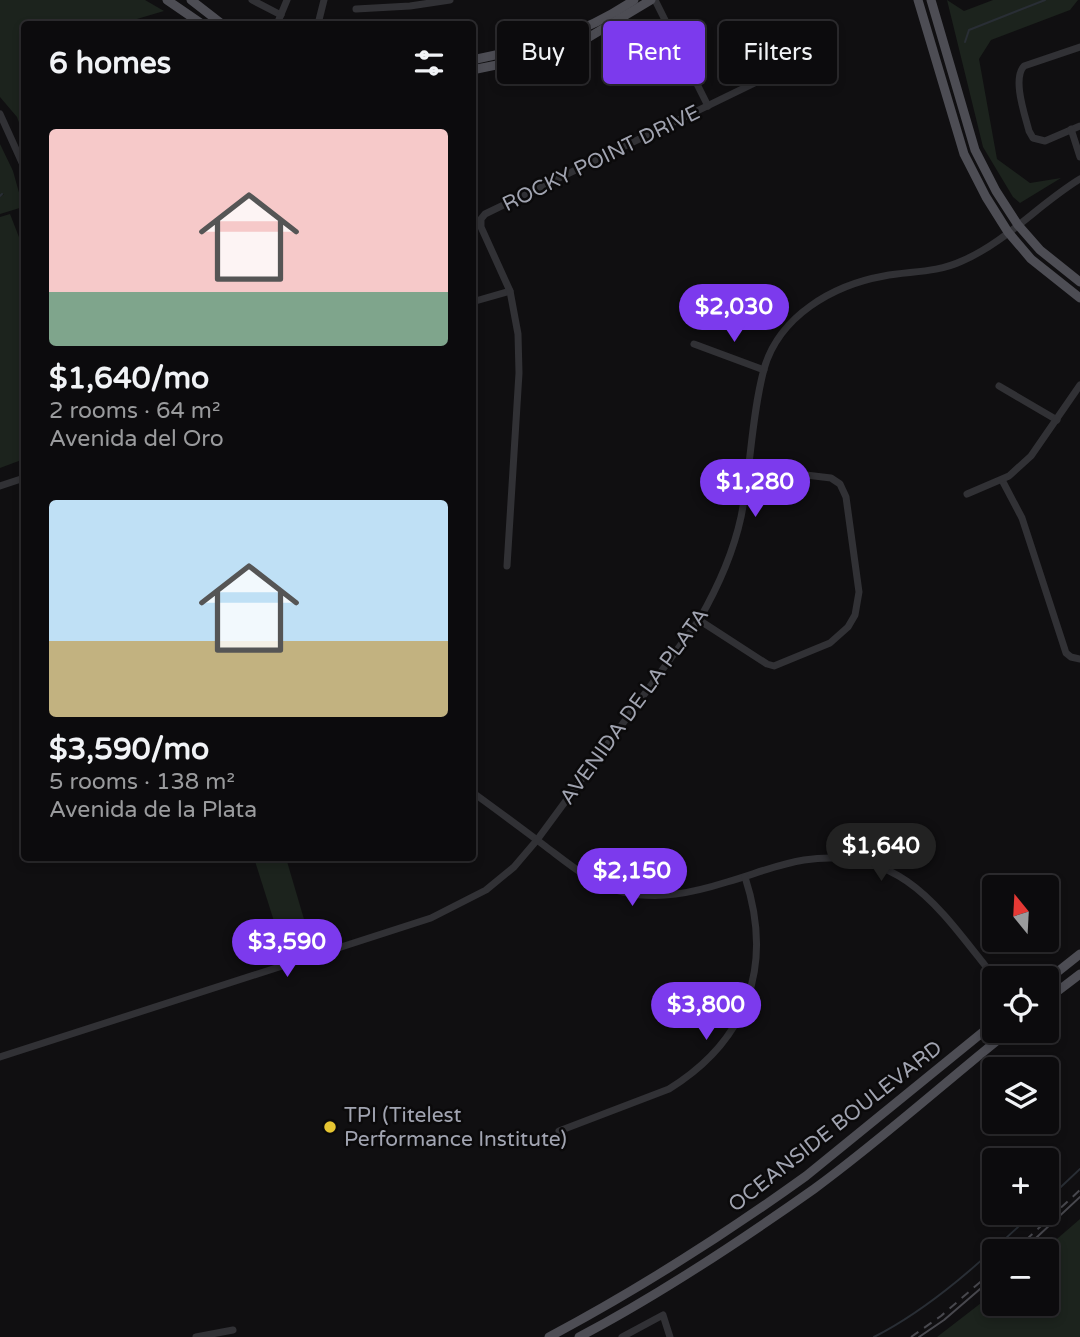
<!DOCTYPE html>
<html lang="en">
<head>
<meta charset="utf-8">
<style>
  body { margin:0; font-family:"Varela Round",sans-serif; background:#151416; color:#f1f3f6; height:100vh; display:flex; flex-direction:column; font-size:26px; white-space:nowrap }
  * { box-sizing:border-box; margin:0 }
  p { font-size:23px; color:#9a9b9d }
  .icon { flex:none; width:38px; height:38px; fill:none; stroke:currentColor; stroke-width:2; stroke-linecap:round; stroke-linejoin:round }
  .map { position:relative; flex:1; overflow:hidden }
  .details { position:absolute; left:21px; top:21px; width:455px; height:840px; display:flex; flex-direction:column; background:#0c0b0d; border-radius:7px; box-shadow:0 4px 10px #0003,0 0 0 2px #2c2b2e }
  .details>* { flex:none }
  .banner { position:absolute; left:497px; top:21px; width:478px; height:63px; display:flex; gap:14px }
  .needle { width:46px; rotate:342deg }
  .buttons { position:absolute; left:982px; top:875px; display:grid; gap:14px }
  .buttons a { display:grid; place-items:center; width:77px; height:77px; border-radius:7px; background:#0c0b0d; box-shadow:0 4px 10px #0003,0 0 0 2px #2c2b2e; font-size:35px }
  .price { position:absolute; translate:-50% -60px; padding:0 16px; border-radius:24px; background:#7c3aed; color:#fff; font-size:23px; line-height:46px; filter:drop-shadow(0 2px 4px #0008) }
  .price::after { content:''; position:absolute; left:50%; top:42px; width:21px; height:16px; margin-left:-10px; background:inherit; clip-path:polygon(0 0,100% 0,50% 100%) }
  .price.selected { background:#222; color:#fff }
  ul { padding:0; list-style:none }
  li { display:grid; align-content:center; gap:14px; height:371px; padding:0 28px }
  li span { display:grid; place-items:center; height:217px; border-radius:7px; color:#555 }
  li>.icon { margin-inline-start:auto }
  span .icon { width:126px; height:126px; fill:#fffc; stroke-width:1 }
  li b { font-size:30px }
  h2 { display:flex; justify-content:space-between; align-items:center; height:84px; padding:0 28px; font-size:30px }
  .pill { padding:0 24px; border-radius:7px; background:#0c0b0d; box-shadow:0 4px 10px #0003,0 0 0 2px #2c2b2e; font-size:24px; line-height:63px }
  .pill.selected { background:#7c3aed; color:#fff }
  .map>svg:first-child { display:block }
  .green { fill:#1c231d }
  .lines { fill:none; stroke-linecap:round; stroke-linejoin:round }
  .stream { stroke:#292e35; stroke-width:2 }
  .minor { stroke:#313135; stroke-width:7 }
  .major { stroke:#4d4d54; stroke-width:9 }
  .tram { stroke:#48484e; stroke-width:2 }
  .rail { stroke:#48484e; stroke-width:2; stroke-dasharray:9 7; stroke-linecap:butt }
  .poi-dot { fill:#e6c532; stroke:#0b0a0b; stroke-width:2.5 }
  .labels { text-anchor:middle; stroke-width:5; stroke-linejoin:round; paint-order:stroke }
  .street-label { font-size:21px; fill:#a1a4b1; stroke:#0b0a0b }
  .poi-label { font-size:21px; fill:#a1a4b1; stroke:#0b0a0b; text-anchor:start }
</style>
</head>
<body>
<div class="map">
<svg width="1080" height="1337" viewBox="0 0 1080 1337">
  <rect width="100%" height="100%" fill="#100f11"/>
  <g class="green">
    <path d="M0,0H145L164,11L120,24H24V137L17,117L0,97Z"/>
    <path d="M947,0L964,11L993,0H1078L1070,10L991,40L979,59L997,159L1030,183L1061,178L1020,203L1013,197L983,147Z"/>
    <path d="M0,144L13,171L23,207L0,214V197L4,194L0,195Z"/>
    <path d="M10,214L24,250V459L0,468V217Z"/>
    <path d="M254,858H286L311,943L285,956Z"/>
    <path d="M1080,1219V1337H937L994,1293V1304H1046V1251H1043Z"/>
  </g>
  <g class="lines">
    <g class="stream">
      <path d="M965,42L969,30L1045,0"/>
      <path d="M0,196L2,194"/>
      <path d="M1046,1201L1080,1169"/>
      <path d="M874,1337C933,1307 985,1258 1033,1213"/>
    </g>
    <g class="minor">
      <path d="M252,0L281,15"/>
      <path d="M655,0L708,106"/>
      <path d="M356,9L410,6L450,0"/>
      <path d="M277,24L287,0"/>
      <path d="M318,24L324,0"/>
      <path d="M1080,47L1024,66C1012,79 1025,115 1029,131L1033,138L1045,141L1080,126"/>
      <path d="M0,114L24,167"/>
      <path d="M1071,129L1080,157"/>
      <path d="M472,302L510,291"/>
      <path d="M694,344L764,370"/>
      <path d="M999,386L1057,420"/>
      <path d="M1002,480L1022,518L1066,653L1071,657L1080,659"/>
      <path d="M0,486L24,478"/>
      <path d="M967,494L1009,476L1031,456L1080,385"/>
      <path d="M507,566L519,373L518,334L510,291L481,227V219L485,214L779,71"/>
      <path d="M699,620L767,664L774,666L830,643L848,627L855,615L859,592L846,497L840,484L831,478L748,468"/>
      <path d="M472,792C497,810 521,828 545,846C569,864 593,885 623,892C659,900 692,893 727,882C752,875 778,864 804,860C903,845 941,911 995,978"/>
      <path d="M0,1057L431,918L486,890L514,867L537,840L699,620C718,587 733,554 741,517C751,468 751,418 764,369C779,316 833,285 884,276C911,271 936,273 962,261C1006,242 1039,204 1080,179"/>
      <path d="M559,1131L669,1089C748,1040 774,966 745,877"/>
      <path d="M196,1337L233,1330"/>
      <path d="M622,1337L663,1315L670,1337"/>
    </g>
    <g class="major">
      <path d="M167,0L202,24"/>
      <path d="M191,0L222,24"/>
      <path d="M918,0L964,154L986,197L1008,232L1031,259L1080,298"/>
      <path d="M931,0L975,150L996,191L1018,225L1040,250L1080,282"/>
      <path d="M472,60C532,48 583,35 634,0"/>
      <path d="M472,70L536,57L586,39L651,0"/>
      <path d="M1046,981L1080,954"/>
      <path d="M1046,1000L1080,974"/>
      <path d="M549,1337C639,1289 724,1235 806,1176L994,1023"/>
      <path d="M579,1337C661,1294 739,1242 814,1189C881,1140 944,1083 1009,1031"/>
    </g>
    <g class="tram">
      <path d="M1022,1251L1080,1197"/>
      <path d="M919,1337L944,1320L994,1277"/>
    </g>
    <g class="rail">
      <path d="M1014,1251L1080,1190"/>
      <path d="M911,1337L941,1316L994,1270"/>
    </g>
  </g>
  <circle class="poi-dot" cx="330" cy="1127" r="7"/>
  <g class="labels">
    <g class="street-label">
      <text transform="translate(601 158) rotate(-26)" y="7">ROCKY POINT DRIVE</text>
      <text transform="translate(634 706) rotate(-54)" y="7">AVENIDA DE LA PLATA</text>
      <text transform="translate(835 1126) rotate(-38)" y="7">OCEANSIDE BOULEVARD</text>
    </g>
    <g class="poi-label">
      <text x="344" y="1122">TPI (Titelest<tspan x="344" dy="24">Performance Institute)</tspan></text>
    </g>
  </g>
</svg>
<div class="buttons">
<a><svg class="needle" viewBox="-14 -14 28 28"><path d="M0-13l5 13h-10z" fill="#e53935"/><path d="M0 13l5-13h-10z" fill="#9a9b9d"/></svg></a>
<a><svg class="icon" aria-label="locate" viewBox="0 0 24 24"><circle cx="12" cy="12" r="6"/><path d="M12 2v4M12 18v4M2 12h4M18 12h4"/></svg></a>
<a><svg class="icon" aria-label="layers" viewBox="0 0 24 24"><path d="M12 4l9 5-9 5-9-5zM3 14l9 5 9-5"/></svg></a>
<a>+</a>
<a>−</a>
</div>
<b class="price" style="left:734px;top:344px">$2,030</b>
<b class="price" style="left:755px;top:519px">$1,280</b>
<b class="price selected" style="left:881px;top:883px">$1,640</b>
<b class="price" style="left:632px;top:908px">$2,150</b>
<b class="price" style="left:287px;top:979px">$3,590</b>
<b class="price" style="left:706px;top:1042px">$3,800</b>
<div class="banner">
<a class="pill">Buy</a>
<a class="pill selected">Rent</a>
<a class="pill">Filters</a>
</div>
<section class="details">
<h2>6 homes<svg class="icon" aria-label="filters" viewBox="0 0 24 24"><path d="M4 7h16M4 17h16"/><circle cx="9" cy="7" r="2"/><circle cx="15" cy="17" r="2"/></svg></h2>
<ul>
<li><span style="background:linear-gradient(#f6c9c9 75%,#7fa58c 0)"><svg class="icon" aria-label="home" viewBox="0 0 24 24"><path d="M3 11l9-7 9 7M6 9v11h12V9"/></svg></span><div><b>$1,640/mo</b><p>2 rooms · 64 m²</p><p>Avenida del Oro</p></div></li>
<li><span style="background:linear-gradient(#bfe0f5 65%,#c2b280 0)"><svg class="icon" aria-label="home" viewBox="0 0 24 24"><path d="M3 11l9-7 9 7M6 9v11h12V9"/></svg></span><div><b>$3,590/mo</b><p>5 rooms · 138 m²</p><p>Avenida de la Plata</p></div></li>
</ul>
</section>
</div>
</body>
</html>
